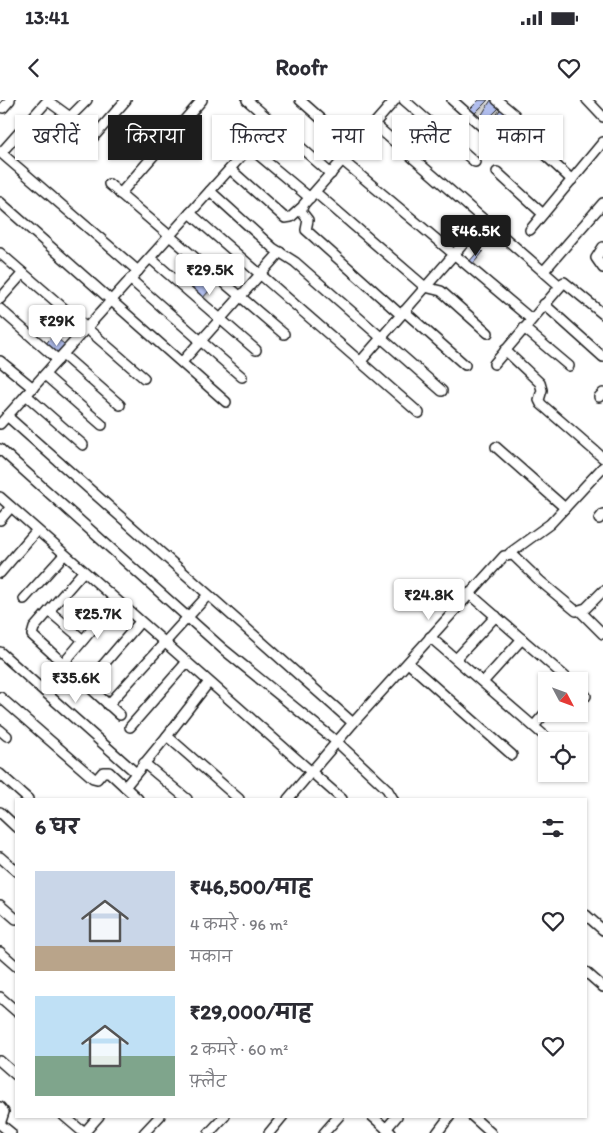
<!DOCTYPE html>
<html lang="hi">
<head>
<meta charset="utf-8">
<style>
  body { margin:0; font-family:Itim,"Playpen Sans Deva",sans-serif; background:#f2f2f3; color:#2b2b33; height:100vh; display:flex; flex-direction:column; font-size:19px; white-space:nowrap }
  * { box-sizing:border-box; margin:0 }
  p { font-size:16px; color:#7c7c81 }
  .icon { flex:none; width:28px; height:28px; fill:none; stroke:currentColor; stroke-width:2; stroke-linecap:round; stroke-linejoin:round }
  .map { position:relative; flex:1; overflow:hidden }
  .side { position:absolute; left:15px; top:698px; width:572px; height:320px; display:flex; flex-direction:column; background:#fff; border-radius:0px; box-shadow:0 1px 4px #0004 }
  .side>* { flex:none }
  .hud { position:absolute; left:15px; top:15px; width:574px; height:45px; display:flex; gap:10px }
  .needle { width:32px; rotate:131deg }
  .tools { position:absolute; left:538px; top:572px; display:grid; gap:10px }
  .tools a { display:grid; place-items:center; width:50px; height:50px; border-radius:0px; background:#fff; box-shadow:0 1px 4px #0004; font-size:25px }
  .price { position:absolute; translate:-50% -42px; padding:0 11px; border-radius:5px; background:#fff; color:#222; font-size:16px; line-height:32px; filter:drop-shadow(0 1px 2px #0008) }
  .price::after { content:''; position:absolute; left:50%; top:30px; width:15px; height:11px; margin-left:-8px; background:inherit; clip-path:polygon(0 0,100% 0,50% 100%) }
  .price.current { background:#1c1c1c; color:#fff }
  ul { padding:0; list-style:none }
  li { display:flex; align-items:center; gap:15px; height:125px; padding:0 20px }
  li span { display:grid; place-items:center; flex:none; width:140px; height:100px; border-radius:0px; color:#555 }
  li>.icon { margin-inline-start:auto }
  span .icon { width:60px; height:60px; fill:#fffc; stroke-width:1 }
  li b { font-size:21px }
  h2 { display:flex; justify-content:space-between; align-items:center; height:60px; padding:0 20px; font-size:21px }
  .pill { padding:0 18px; border-radius:0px; background:#fff; box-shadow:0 1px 4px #0004; font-size:18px; line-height:45px }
  .pill.current { background:#1c1c1c; color:#fff }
  .status { display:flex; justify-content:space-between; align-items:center; height:35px; padding:0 25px; background:#fff; direction:ltr }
  .status svg { height:14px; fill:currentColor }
  header { display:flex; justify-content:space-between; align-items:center; height:65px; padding:0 20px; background:#fff; font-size:22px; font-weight:800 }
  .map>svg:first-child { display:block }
  .building { fill:#b1beee; stroke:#1c1c1c; filter:url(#shadow) }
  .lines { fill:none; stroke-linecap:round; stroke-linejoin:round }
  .minor-casing { stroke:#1c1c1c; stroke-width:12 }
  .minor { stroke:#fff; stroke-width:9 }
</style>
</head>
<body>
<div class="status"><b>13:41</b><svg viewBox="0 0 49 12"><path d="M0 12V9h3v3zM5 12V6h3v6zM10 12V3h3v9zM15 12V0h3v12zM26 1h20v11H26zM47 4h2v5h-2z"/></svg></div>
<header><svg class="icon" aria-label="back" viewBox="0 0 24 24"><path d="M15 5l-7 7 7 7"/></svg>Roofr<svg class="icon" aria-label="heart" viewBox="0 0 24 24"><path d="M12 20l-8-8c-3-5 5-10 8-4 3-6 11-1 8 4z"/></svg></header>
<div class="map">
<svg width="603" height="1033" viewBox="0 0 603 1033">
  <defs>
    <filter id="shadow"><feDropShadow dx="1.5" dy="3" stdDeviation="2.5" flood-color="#0004"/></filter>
  </defs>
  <rect width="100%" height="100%" fill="#fff"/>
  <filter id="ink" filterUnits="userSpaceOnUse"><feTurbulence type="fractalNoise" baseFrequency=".02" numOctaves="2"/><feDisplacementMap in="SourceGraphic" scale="10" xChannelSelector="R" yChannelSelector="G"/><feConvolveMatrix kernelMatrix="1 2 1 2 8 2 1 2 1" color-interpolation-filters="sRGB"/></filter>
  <g filter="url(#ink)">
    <g class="building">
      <path d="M479,0H488L474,14L470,9Z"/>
      <path d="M491,0L500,7L486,21L481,16Z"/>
      <path d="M501,8L512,17L505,24L496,16Z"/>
      <path d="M508,26L513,32L503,42L501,37Z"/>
      <path d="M480,149L483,152L472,165L468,163Z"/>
      <path d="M206,170L213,176L205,185L210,190L200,201L190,191L195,185L193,183Z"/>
      <path d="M53,235L69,248L60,258L45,245Z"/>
    </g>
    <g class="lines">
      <g class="minor-casing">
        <g id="minor">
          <path d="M247,0L331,74"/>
          <path d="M300,0L353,47"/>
          <path d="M395,0L304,104L301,111L308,120L306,130L401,215"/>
          <path d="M404,0L475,62"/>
          <path d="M452,0L495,38"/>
          <path d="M497,0L515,15V28L518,30L572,80"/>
          <path d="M587,0L603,17"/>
          <path d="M48,1L70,17L87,0"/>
          <path d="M3,8L10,0"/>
          <path d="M374,24L560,186"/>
          <path d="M90,41L126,0"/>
          <path d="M249,47L310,98"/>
          <path d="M0,52L138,171"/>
          <path d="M1,53L48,0"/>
          <path d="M342,60L531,219"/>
          <path d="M230,69L285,118L291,117L301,108"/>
          <path d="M497,72L543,114"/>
          <path d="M109,84L284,234"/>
          <path d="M210,91L273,148L295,162L442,291"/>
          <path d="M315,92L425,187L441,191L488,233"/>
          <path d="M120,94L202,0"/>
          <path d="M0,102L226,302"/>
          <path d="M190,113L419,313"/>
          <path d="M530,130L603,42"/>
          <path d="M603,147L596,158L603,168"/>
          <path d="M0,153L144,278"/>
          <path d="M150,158L256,250"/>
          <path d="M543,172L603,103"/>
          <path d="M130,179L242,277"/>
          <path d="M0,199L23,173"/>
          <path d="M544,204L603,257"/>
          <path d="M0,209L58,260"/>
          <path d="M404,211L465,265"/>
          <path d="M524,228L569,266"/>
          <path d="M505,250L540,283L542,290L539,300L541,304L603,358"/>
          <path d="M63,255L120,305"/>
          <path d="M0,261L33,288"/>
          <path d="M361,261L484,120"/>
          <path d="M182,262L280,152"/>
          <path d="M494,264L564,182L603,214"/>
          <path d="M45,275L102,325"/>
          <path d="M26,295L83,345"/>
          <path d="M599,297L603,293"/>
          <path d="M7,316L353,623"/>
          <path d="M0,324L272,22"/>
          <path d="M496,347L565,408"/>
          <path d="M0,349L223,549L337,642L387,689L393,699"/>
          <path d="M0,397L342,699"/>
          <path d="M599,419L603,414"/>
          <path d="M0,420L11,407"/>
          <path d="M510,453L550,424L603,367"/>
          <path d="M83,472L34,528L32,535L120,615"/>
          <path d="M0,473L37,430"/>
          <path d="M469,493L570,581"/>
          <path d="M24,499L64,455"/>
          <path d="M49,511L83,540"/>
          <path d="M580,511L603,534"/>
          <path d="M430,537L547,638"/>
          <path d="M0,552L136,673"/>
          <path d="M456,559L496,516"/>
          <path d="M408,563L512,655"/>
          <path d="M63,564L116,501"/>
          <path d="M209,582L167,636L239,699"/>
          <path d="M483,582L522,539"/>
          <path d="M86,585L140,522"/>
          <path d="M579,589L586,596"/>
          <path d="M0,597L93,678L97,679L103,672H109L138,699"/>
          <path d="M108,605L208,495"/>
          <path d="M534,626L546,612"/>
          <path d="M130,627L186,563"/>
          <path d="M0,630L7,636"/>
          <path d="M144,663L187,699"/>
          <path d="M0,674L28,699"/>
          <path d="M125,687L167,636"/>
          <path d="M288,699L353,623L504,456L513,455L540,481L576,511L586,508L603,491"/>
          <path d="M0,712L16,727"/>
          <path d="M0,757L16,771"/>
          <path d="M0,805L16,819"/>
          <path d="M586,815L603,830"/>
          <path d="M0,852L16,866"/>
          <path d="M586,872L603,887"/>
          <path d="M0,897L16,911"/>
          <path d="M0,961L16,975"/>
          <path d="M0,1007L4,1012L0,1024"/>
          <path d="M64,1016L84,1033"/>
          <path d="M372,1016L391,1033"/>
          <path d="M472,1016L491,1033"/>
          <path d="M0,1024L11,1033"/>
          <path d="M386,1029L397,1016"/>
          <path d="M84,1033L99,1016"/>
          <path d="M144,1033L160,1016"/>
          <path d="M209,1033L225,1016"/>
          <path d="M269,1033L283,1016"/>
          <path d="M324,1033L339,1016"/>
          <path d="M437,1033L450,1016"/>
        </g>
      </g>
      <use href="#minor" class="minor"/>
    </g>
  </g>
</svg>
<div class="tools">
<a><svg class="needle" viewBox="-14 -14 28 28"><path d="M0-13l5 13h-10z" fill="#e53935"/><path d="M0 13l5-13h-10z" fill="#7c7c81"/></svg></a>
<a><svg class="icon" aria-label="locate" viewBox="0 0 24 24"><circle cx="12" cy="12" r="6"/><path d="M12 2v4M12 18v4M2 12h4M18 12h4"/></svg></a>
</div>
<b class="price current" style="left:476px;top:157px">₹46.5K</b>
<b class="price" style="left:210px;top:196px">₹29.5K</b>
<b class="price" style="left:57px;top:247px">₹29K</b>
<b class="price" style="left:429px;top:521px">₹24.8K</b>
<b class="price" style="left:98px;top:540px">₹25.7K</b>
<b class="price" style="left:76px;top:604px">₹35.6K</b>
<div class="hud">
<a class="pill">खरीदें</a>
<a class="pill current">किराया</a>
<a class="pill">फ़िल्टर</a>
<a class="pill">नया</a>
<a class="pill">फ़्लैट</a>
<a class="pill">मकान</a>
</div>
<section class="side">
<h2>6 घर<svg class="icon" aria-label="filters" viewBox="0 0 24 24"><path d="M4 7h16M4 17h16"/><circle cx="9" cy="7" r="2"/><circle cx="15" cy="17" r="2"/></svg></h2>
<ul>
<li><span style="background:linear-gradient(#c9d6e8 75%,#b9a48a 0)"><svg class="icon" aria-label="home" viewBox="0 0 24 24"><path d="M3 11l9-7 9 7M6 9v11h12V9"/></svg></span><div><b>₹46,500/माह</b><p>4 कमरे · 96 m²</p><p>मकान</p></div><svg class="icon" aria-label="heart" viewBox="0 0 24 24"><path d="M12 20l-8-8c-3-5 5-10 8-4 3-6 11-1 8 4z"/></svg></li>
<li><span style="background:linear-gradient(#bfe0f5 60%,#7fa58c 0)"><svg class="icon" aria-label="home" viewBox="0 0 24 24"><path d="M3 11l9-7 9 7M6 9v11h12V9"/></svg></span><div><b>₹29,000/माह</b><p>2 कमरे · 60 m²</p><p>फ़्लैट</p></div><svg class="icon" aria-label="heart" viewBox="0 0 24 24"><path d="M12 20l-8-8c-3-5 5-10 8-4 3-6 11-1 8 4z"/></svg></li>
</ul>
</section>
</div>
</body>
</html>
